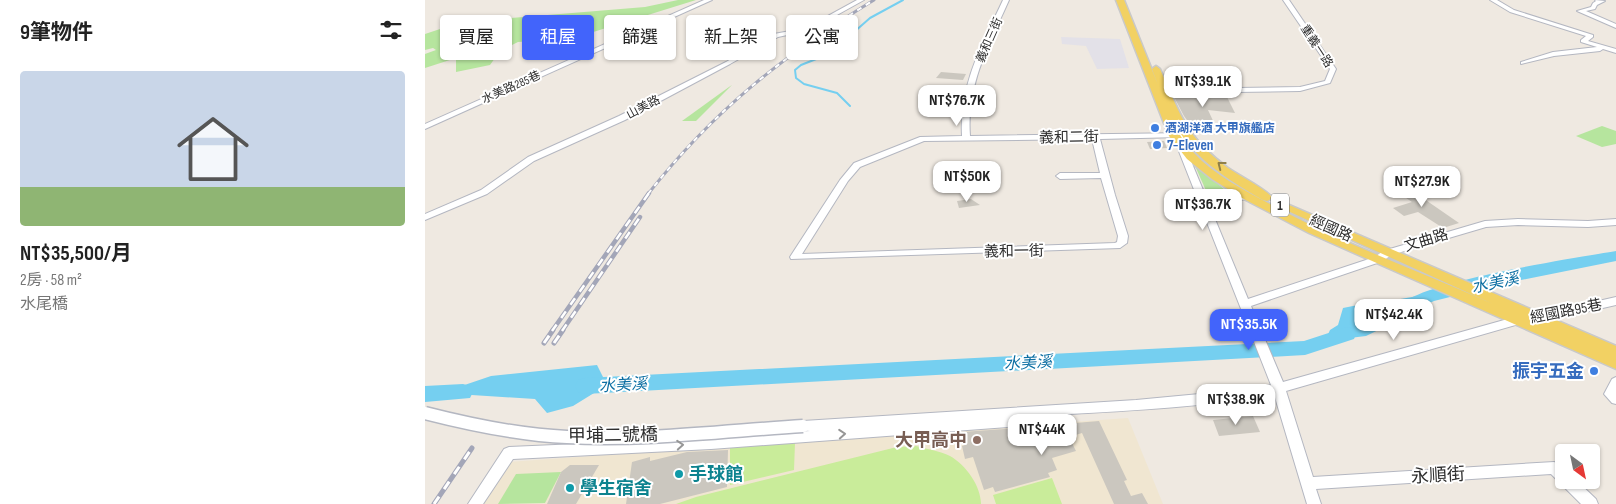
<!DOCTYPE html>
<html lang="zh-TW">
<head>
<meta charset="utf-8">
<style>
  body { margin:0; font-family:"Sofia Sans Condensed","Noto Sans TC",sans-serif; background:#f2f2f2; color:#222; height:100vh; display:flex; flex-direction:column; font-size:19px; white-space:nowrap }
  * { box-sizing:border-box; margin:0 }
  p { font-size:16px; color:#767676 }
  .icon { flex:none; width:28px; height:28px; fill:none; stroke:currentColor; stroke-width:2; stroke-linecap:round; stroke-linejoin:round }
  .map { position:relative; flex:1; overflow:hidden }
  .drawer { display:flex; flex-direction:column; background:#fff; width:425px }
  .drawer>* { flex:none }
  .guide { position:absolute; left:15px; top:15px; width:475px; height:45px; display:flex; gap:10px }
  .needle { width:32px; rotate:147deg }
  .buttons { position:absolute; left:1130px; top:444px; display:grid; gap:10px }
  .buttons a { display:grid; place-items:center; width:45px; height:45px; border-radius:5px; background:#fff; box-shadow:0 1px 4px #0004; font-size:25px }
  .price { position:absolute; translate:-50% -42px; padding:0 11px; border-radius:10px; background:#fff; color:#222; font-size:16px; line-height:32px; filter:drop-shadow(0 1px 2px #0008) }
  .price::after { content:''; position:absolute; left:50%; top:30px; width:15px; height:11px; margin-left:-8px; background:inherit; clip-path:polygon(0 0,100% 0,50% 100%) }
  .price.active { background:#4264fb; color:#fff }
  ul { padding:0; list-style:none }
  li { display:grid; align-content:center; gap:10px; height:265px; padding:0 20px }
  li span { display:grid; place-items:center; height:155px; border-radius:5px; color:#555 }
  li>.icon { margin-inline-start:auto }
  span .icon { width:90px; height:90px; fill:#fffc; stroke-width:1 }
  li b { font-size:21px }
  h2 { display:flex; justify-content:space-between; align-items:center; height:60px; padding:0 20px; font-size:21px }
  .chip { padding:0 18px; border-radius:5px; background:#fff; box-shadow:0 1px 4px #0004; font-size:18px; line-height:45px }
  .chip.active { background:#4264fb; color:#fff }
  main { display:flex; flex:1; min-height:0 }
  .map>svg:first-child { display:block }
  .industrial { fill:#e3e1e8 }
  .education { fill:#f0e6d1 }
  .green { fill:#b6e59e }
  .pitch { fill:#c9ec9a }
  .water { fill:#75cff0 }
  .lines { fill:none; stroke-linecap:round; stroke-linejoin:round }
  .stream { stroke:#75cff0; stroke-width:2 }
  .river { fill:#75cff0; fill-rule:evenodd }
  .building { fill:#cbc7bf }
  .minor-casing { stroke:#b4b7c1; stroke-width:2 }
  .major-casing { stroke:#c9c9c9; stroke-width:3 }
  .minor { fill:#fff; fill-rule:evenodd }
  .major { fill:#f2d163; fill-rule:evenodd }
  .rail-far2-casing { stroke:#a3a6b8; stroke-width:3 }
  .rail-far1-casing { stroke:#a3a6b8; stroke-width:4.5 }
  .rail-casing { stroke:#a3a6b8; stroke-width:5 }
  .rail-far2 { stroke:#fff; stroke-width:2; stroke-dasharray:5; stroke-linecap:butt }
  .rail-far1 { stroke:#fff; stroke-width:2.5; stroke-dasharray:8; stroke-linecap:butt }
  .rail { stroke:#fff; stroke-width:3; stroke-dasharray:9; stroke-linecap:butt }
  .minor-bridge-casing { stroke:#b4b7c1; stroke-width:15; stroke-linecap:butt }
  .minor-bridge { stroke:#fff; stroke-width:12 }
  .oneway { stroke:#908048 }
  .oneway2 { stroke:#969696 }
  .shop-dot { fill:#3f7fe0; stroke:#fff; stroke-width:2 }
  .education-dot { fill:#8d6e63; stroke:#fff; stroke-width:2 }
  .culture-dot { fill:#0f9aa8; stroke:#fff; stroke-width:2 }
  .labels { text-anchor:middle; stroke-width:4; stroke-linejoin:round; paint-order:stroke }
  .far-street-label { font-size:12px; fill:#2e2e2e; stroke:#fff }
  .far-shop-label { font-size:12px; font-weight:bold; fill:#366cbe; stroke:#fff; text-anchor:start }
  .shield { fill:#fff; stroke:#6d6d6d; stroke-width:1 }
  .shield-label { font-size:14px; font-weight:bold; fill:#2e2e2e }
  .street-label { font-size:15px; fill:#2e2e2e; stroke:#fff }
  .shop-label { font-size:15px; font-weight:bold; fill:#366cbe; stroke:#fff; text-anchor:start }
  .water-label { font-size:16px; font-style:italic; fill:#0d6fa3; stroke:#fff }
  .near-shop-label { font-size:18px; font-weight:bold; fill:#366cbe; stroke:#fff; text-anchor:end }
  .near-street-label { font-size:18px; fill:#2e2e2e; stroke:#fff }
  .near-education-label { font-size:18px; font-weight:bold; fill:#785e54; stroke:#fff; text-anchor:end }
  .near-culture-label { font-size:18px; font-weight:bold; fill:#0d838f; stroke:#fff; text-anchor:start }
</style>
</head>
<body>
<main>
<section class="drawer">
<h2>9筆物件<svg class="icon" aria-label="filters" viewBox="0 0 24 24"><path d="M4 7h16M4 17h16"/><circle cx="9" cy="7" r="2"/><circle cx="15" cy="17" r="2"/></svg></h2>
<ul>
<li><span style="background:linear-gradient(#c9d6e8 75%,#8fb573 0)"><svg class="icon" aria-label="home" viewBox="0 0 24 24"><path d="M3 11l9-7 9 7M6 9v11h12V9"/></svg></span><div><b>NT$35,500/月</b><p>2房 · 58 m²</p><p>水尾橋</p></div></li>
</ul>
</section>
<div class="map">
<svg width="1191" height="504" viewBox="0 0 1191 504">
  <rect width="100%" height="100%" fill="#efe9e1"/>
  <path class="industrial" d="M636,37L695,39L704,68L672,69L661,46L637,44Z"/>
  <path class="education" d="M703,418L738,504H58L83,462Z"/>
  <g class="green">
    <path d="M253,0H271L149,38L93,42L75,51L65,65L31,72V58L0,68V54L11,50L8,48L0,50V34L36,22L220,7Z"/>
    <path d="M307,85L271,121H257L304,87Z"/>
    <path d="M1177,126L1191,131V144L1177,147L1151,136Z"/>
    <path d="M771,168H774L799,189L782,193Z"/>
    <path d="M136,472L120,503L73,504L91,474Z"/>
  </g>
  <g class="pitch">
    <path d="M370,443L369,470L305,485V448Z"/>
    <path d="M491,446C502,449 515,451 525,456C541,465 556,486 556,504H251L271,497L472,447Z"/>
    <path d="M627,478L637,504H571L568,495Z"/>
  </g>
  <g class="water">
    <path d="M997,295L1005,296L972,321L941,336L900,341L905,330L913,325L918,308C945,302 970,301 997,295Z"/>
    <path d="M172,365L182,385L148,406L122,413L110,399L16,393L66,376Z"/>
  </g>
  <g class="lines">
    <path class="stream" d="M425,106L412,93L379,84L371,78L370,70L376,65L404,54L445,18L478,0"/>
    <g class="river">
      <path d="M1191,251V261L1081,283L1009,301L985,312L979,310L976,306C990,282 1156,257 1191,251Z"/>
      <path d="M922,327L929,329L931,334L929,339L880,355L160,394L153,392L150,386L153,380L160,378L879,341Z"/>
      <path d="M38,384L45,386L48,392L45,398L0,402V386Z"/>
    </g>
  </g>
  <g class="building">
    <path d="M516,72L541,74L538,80L511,78Z"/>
    <path d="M763,95H801L810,113L783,110L790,125L767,127L759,116L749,97Z"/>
    <path d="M739,141L742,148L725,149L722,142Z"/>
    <path d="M976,183L1034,223L1018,228L993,212L979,216L968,208L987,202L965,187Z"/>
    <path d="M546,199L555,205L534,208L532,201Z"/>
    <path d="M828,416L835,432L794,436L788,420Z"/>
    <path d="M674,421L702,480L699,481L706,496L717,493L723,504H689L657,433L644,437L651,451L627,458L632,470L623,473L625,477L570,492L568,487L559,490L548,457L540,459L537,446L540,445L537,432L605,427L606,430L626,425Z"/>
    <path d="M303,450L302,487L235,504H201L207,462L225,457V461L262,452Z"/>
    <path d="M145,465H174L151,504H122L136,472Z"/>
  </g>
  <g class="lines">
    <g class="minor-casing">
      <g id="minor">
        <path d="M279,0H287L0,129V124Z"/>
        <path d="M432,0H439L385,30L353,37L305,64L200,120L109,161L62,194L0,220V214L56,190L103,157L194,116L301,62L349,34L381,28Z"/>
        <path d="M578,0H584C564,45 541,85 545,136L764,133L765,135L761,149L783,202L822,193L827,196L825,198L785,207L823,299L950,257L958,251L1060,221L1093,219L1163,221L1191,219V225L1163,227L1093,225L1061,227L966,255L958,261L826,306L858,382L1097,315L1101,316L1103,319L1101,322L861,391L888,477L1129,462L1134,464L1139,469V480H1151L1171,499L1173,504H1156L1126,474L891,489L896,504H882L849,394C782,407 712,410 643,414L642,418L622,424L286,449L88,459L58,504H43L79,449L84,447C184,443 285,438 385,431L373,430L371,426L373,422L378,421L711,400L817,390L846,385L753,149L756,137L675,139L690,195L703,236L702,243L695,248L366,259L365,257L415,180L429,163L495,137L537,136C534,85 557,45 578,0ZM667,139L675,173H635L631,176L635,179L676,178L693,236L692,242L690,243L377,254L423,181L435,167L499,141Z"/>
        <path d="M858,0H864L911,69L905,83L875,91L738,93V89H741L875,87L900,81L905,69Z"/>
        <path d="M1065,0H1072L1089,10L1168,35V37L1163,41L1191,49V53L1178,49L1175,51L1129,56L1096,64V62L1128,52L1172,47L1156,42V40L1161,36L1085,12Z"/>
        <path d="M1170,0L1180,1L1172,5L1170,9L1161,11L1191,24V28L1152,11L1166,7L1168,3L1171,1Z"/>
        <path d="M1191,297V305L1112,323L1108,322L1106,319L1108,316L1112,315Z"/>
        <path d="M1191,377V404L1187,403L1179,394L1187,379Z"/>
      </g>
    </g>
    <g class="major-casing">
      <path id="major" d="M691,0H699L733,85L727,69L731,66L735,69C756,116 760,136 803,168C816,177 838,187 848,198L842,201L838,200C803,180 764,156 747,118C752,132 759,142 769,153C789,175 819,190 845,204C916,243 994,271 1068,304L854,207L856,205H864L1191,346V369L884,233L817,198L787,179L762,159L744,136Z"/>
    </g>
    <use href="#minor" class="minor"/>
    <use href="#major" class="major"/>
    <g class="rail-far2-casing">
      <path id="rail-far2" d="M223,194C289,110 359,55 449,0"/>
    </g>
    <g class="rail-far1-casing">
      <g id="rail-far1">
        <path d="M127,331L224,193"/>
        <path d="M137,331L215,217"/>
      </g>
    </g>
    <g class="rail-casing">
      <g id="rail">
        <path d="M119,343L128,330"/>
        <path d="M129,343L138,330"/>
        <path d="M9,504L47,448"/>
      </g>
    </g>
    <use href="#rail-far2" class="rail-far2"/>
    <use href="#rail-far1" class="rail-far1"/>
    <use href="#rail" class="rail"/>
    <g class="minor-bridge-casing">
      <path id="minor-bridge" d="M0,413C47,425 94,435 142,437C221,441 300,431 378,426"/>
    </g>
    <use href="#minor-bridge" class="minor-bridge"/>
  </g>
  <defs><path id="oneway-chevron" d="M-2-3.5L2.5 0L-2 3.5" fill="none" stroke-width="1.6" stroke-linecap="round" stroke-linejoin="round" transform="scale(1.25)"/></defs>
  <use class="oneway" href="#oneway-chevron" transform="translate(796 165) rotate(-142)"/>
  <g class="oneway2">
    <use href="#oneway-chevron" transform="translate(417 434) rotate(-4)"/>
    <use href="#oneway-chevron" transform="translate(255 445) rotate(-4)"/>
  </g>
  <g class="shop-dot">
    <circle cx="730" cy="128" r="5"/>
    <circle cx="732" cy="145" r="5"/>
    <circle cx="1169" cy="371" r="5"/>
  </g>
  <circle class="education-dot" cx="552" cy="440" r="5"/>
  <g class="culture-dot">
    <circle cx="254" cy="474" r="5"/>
    <circle cx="145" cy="488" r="5"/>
  </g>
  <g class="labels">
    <g class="far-street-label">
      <text transform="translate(564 40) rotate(-66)" y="4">義和三街</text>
      <text transform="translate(892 46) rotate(57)" y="4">重義一路</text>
      <text transform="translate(86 87) rotate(-24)" y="4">水美路285巷</text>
      <text transform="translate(218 107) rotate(-28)" y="4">山美路</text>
    </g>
    <g class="far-shop-label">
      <text x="740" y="132">酒湖洋酒 大甲旗艦店</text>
    </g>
    <rect class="shield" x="846" y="193.5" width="18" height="23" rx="4"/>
    <g class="shield-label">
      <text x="855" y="210">1</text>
    </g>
    <g class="street-label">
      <text transform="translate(644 137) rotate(-1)" y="5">義和二街</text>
      <text transform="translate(906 228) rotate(24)" y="5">經國路</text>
      <text transform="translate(1001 240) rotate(-17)" y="5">文曲路</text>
      <text transform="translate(589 251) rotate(-1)" y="5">義和一街</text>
      <text transform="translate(1141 311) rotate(-11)" y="5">經國路95巷</text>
    </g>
    <g class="shop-label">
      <text x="742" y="150">7-Eleven</text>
    </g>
    <g class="water-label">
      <text transform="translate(1070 282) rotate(-12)" y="6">水美溪</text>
      <text transform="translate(603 362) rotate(-3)" y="6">水美溪</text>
      <text transform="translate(198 384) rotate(-3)" y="6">水美溪</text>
    </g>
    <g class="near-shop-label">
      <text x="1159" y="377">振宇五金</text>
    </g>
    <g class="near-street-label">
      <text transform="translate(188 435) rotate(-1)" y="6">甲埔二號橋</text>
      <text transform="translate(1013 475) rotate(-3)" y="6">永順街</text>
    </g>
    <g class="near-education-label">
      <text x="542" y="446">大甲高中</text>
    </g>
    <g class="near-culture-label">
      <text x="264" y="480">手球館</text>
      <text x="155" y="494">學生宿舍</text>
    </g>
  </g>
</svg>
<div class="buttons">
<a><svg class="needle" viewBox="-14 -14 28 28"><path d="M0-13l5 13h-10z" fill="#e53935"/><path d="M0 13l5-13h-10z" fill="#767676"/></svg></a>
</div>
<b class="price" style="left:778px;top:108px">NT$39.1K</b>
<b class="price" style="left:532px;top:127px">NT$76.7K</b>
<b class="price" style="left:542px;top:203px">NT$50K</b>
<b class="price" style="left:997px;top:208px">NT$27.9K</b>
<b class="price" style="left:778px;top:231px">NT$36.7K</b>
<b class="price" style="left:969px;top:341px">NT$42.4K</b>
<b class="price active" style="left:824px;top:351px">NT$35.5K</b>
<b class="price" style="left:811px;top:426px">NT$38.9K</b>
<b class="price" style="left:617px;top:456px">NT$44K</b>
<div class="guide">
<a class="chip">買屋</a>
<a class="chip active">租屋</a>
<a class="chip">篩選</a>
<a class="chip">新上架</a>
<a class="chip">公寓</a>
</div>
</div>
</main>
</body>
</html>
